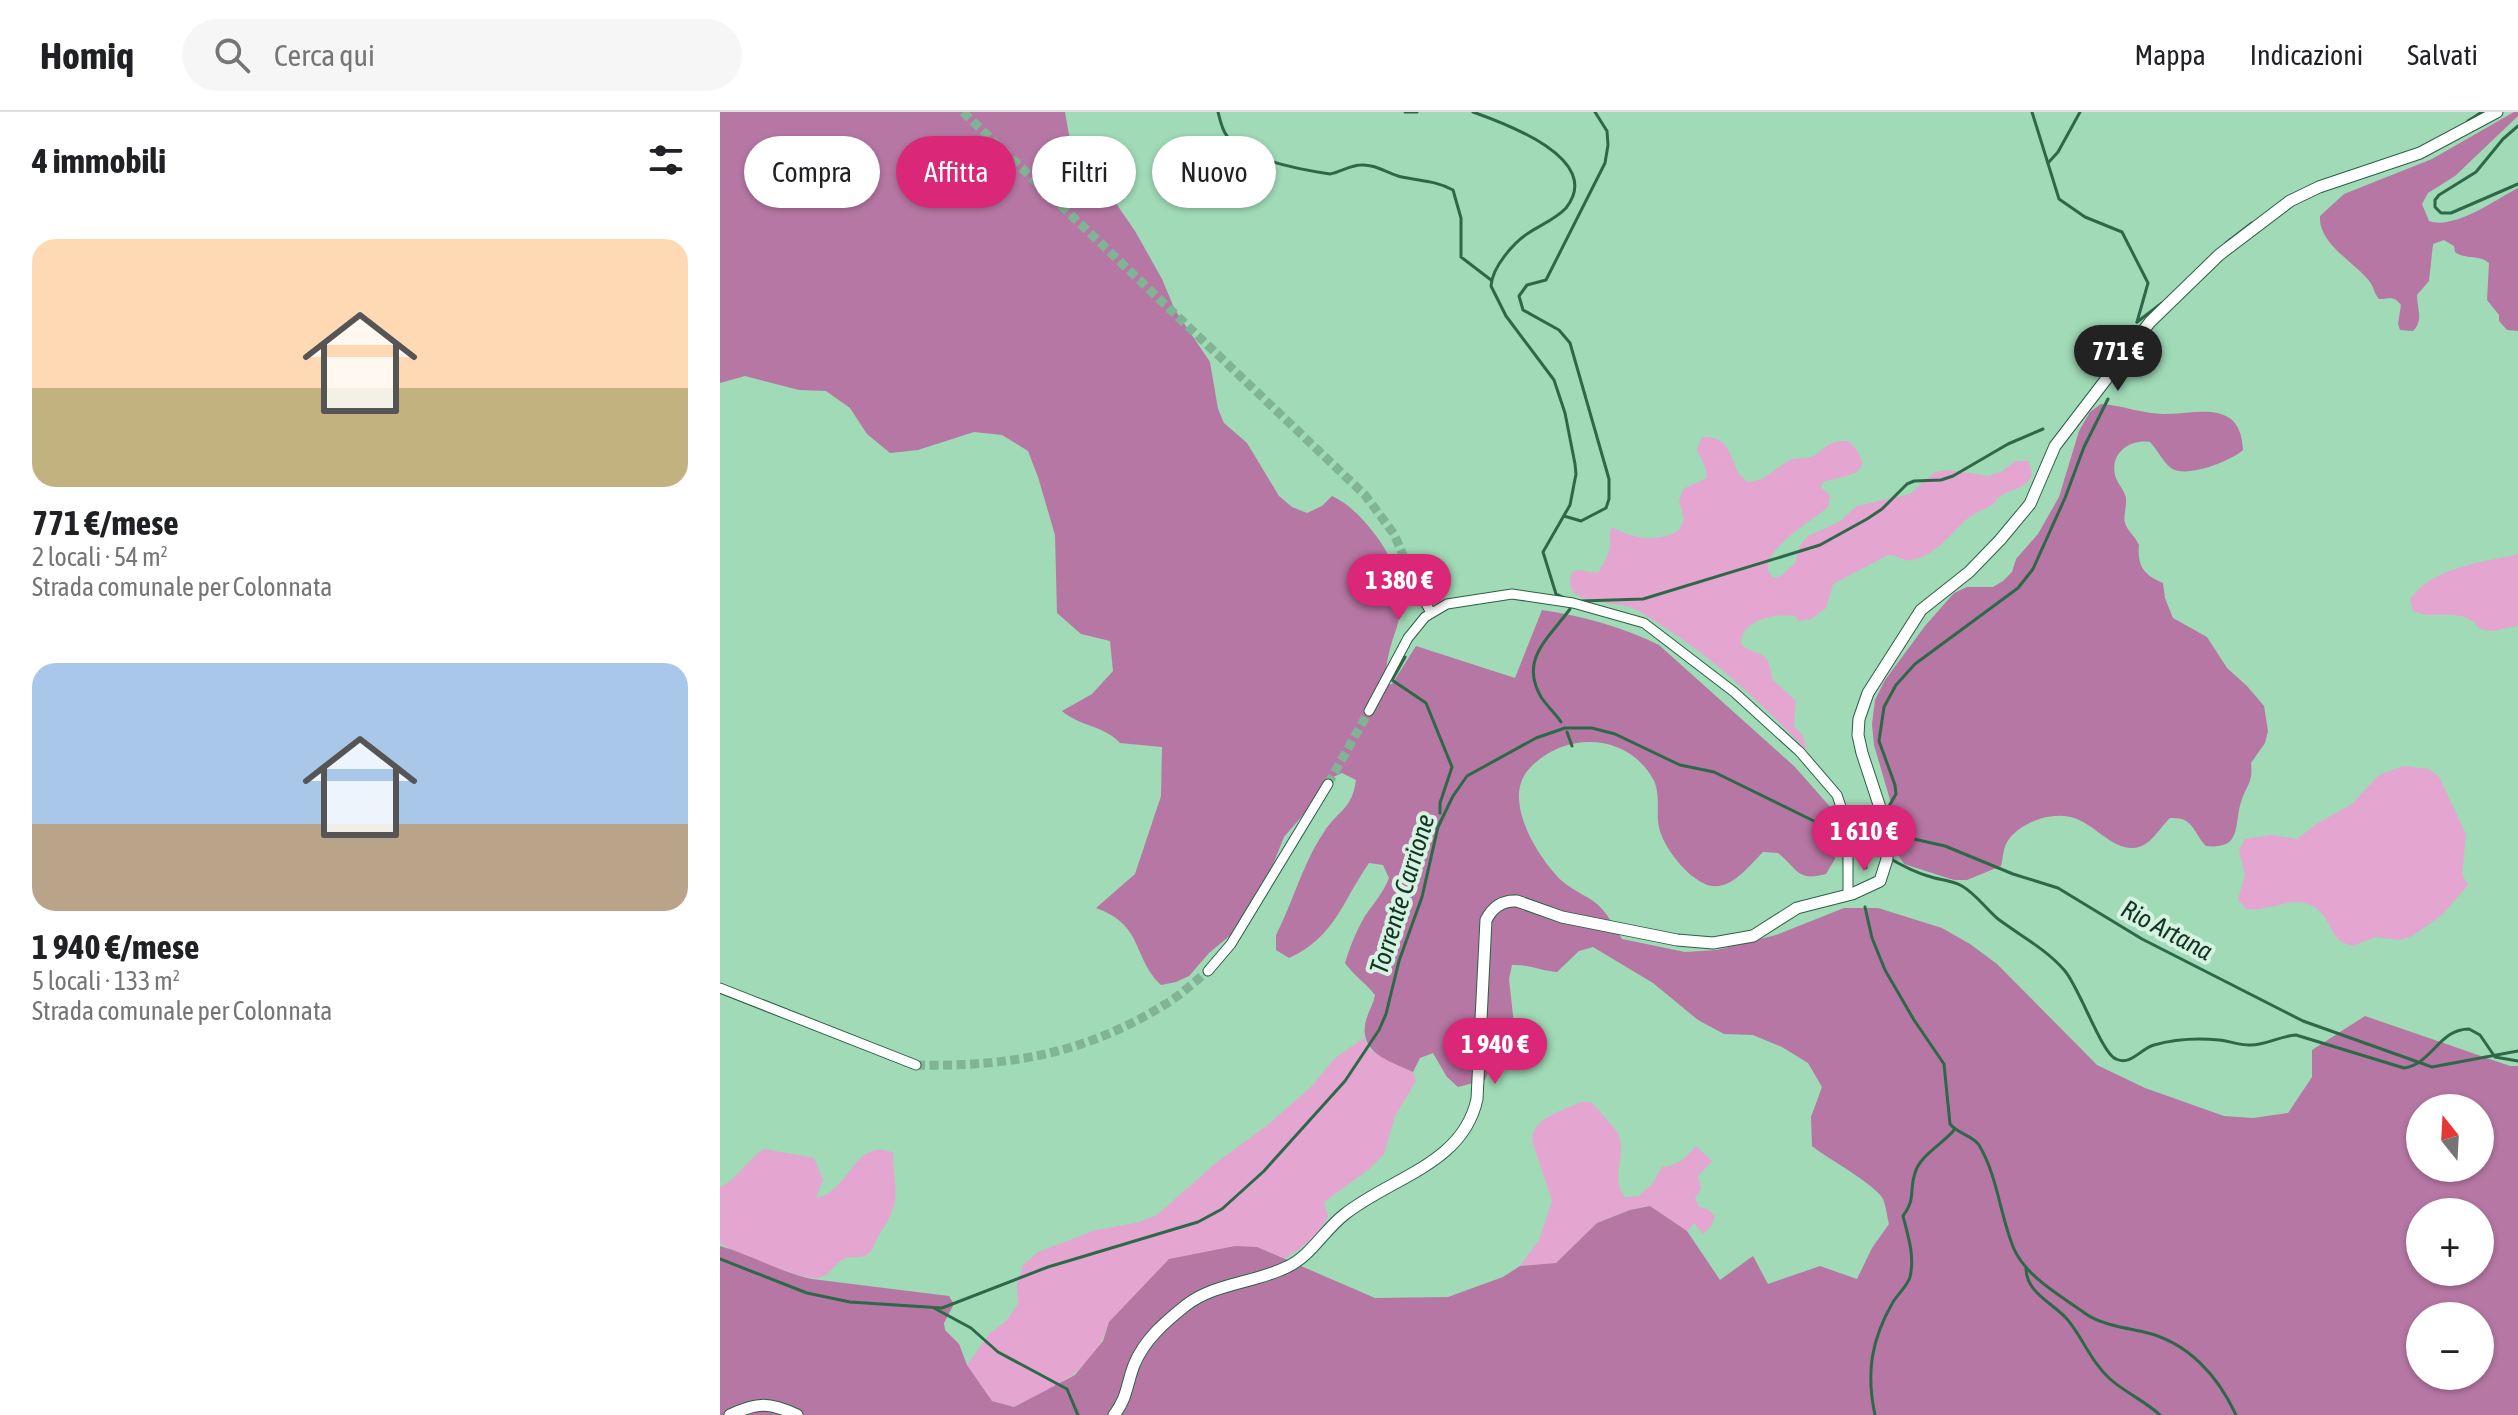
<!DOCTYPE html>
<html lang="it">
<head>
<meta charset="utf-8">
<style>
  body { margin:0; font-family:"Asap Condensed",sans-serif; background:#f6f6f6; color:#202124; height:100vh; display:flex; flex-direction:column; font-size:30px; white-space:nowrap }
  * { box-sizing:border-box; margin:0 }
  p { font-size:26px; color:#757577 }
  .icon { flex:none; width:44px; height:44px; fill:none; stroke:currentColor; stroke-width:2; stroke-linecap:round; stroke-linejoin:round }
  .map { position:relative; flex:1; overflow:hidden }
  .details { display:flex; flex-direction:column; background:#fff; width:720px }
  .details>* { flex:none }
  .banner { position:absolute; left:24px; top:24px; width:760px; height:72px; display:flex; gap:16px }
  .needle { width:52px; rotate:342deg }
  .tools { position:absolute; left:1686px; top:982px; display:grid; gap:16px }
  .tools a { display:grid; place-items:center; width:88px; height:88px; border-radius:50%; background:#fff; box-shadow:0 2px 6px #0004; font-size:40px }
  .price { position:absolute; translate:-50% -68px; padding:0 18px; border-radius:28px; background:#db2777; color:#fff; font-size:26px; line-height:52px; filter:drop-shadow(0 2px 4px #0008) }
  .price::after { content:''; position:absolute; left:50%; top:48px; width:24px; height:18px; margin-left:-12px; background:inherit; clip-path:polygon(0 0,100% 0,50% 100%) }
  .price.on { background:#222; color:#fff }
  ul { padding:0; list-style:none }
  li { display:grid; align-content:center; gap:16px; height:424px; padding:0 32px }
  li span { display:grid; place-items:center; height:248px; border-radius:24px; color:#555 }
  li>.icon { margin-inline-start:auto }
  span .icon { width:144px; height:144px; fill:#fffc; stroke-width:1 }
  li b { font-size:34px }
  h2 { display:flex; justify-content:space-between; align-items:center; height:96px; padding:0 32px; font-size:34px }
  .pill { padding:0 28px; border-radius:36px; background:#fff; box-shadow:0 2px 6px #0004; font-size:28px; line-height:72px }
  .pill.on { background:#db2777; color:#fff }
  header { display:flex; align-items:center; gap:48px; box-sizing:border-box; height:112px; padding:0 40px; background:#fff; border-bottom:2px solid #e0e0e0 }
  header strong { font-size:38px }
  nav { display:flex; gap:44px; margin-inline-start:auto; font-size:28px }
  .search { width:560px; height:72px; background:#f6f6f6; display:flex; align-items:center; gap:20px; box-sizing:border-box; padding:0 28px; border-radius:44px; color:#757577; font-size:30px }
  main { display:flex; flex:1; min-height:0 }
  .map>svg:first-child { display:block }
  .green { fill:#e4a5d1 }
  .forest { fill:#b677a4; fill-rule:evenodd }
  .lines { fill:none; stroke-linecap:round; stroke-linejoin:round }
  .stream { stroke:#2d6949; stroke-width:3 }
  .minor-tunnel { stroke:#81b495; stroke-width:9; stroke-dasharray:9 4.5; stroke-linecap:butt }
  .minor-casing { stroke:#296143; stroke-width:11 }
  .tertiary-casing { stroke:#296143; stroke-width:13 }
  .minor { stroke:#fff; stroke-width:9 }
  .tertiary { stroke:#fff; stroke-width:11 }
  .labels { text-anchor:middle; stroke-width:8; stroke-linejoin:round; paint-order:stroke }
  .water-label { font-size:26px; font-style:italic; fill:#123422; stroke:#d6f3e1 }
</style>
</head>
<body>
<header>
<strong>Homiq</strong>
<div class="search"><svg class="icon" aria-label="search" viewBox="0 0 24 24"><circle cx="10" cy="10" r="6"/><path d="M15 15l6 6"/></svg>Cerca qui</div>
<nav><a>Mappa</a><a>Indicazioni</a><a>Salvati</a></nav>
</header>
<main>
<section class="details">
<h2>4 immobili<svg class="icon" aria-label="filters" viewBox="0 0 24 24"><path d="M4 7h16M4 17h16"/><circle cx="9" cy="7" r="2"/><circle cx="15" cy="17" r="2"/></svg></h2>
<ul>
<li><span style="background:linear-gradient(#ffd9b3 60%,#c2b280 0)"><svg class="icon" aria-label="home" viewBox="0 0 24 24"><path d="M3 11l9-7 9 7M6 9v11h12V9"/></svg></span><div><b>771 €/mese</b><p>2 locali · 54 m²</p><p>Strada comunale per Colonnata</p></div></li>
<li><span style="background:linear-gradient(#a9c7e8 65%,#b9a48a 0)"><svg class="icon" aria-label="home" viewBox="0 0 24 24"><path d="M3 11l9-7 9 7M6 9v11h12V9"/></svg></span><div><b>1 940 €/mese</b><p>5 locali · 133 m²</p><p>Strada comunale per Colonnata</p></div></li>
</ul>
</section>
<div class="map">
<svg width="1798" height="1303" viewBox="0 0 1798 1303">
  <rect width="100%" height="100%" fill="#a0dab7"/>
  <g class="green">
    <path d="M982,325C1018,323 1007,360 1029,370C1047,369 1054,356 1069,349C1075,345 1081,347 1088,346C1106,341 1101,328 1129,329C1160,363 1129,362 1103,370L1101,376L1110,383L1108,395C1095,407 1027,446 1054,466L1061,464L1075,451L1080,433L1088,424L1119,410L1137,394L1190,382L1215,360L1229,358L1268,364L1281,360L1296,349H1309L1312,363C1305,377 1294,376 1282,383C1274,388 1279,387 1273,392C1265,399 1254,400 1246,408C1228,424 1217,443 1191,448C1182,450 1177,442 1168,443L1113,472L1106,496L1091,507L1079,509L1075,504C1056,501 1019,508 1021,533C1040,546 1049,536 1052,567L1076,589L1074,614L1083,624L1087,639C1036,585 980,534 915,497C896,487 839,497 852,460L858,458L878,461C883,453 888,444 890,435C891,426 888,423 892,415C911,427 939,431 959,418L964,407L959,389L963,377L987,366L985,355L977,338Z"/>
    <path d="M1798,442V514L1772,519L1760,517C1743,493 1717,509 1693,499L1690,487C1715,454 1761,451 1798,442Z"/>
    <path d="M1683,654L1709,657L1719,665L1746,722L1742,762L1748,773L1722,803L1692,824L1680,828L1656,825L1632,834C1628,832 1623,831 1620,829C1608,818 1608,799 1588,792C1570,785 1546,800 1526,797L1518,787L1525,763L1519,738L1525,727L1551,723L1577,727L1598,711L1632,692L1659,663Z"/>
    <path d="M644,926L650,938L693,960L696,969L675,1004L664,1042L649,1057L604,1090L608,1105C597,1124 583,1136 564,1147L537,1135L389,1210C374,1260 337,1273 294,1295L272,1289L247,1253L270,1221L286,1209L298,1192L297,1172L303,1153L318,1140L376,1118L416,1111L437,1103L497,1050L545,1015L590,976L615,946Z"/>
    <path d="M861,990H871C876,996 898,1018 899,1024C906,1047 890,1066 905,1085L919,1084L932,1072L942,1055C958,1054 965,1046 976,1034L992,1049L978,1064L981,1077L975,1086L979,1095L988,1097L995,1104L991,1114L983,1122L974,1111L967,1119L930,1094L910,1098L877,1111L836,1151L800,1154L819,1128L832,1089L812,1029C813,1005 842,999 861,990Z"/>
    <path d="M44,1037L94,1046L103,1068L96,1086C130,1081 134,1024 173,1041C174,1080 183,1088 159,1123C154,1130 154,1140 146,1143C138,1147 130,1143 122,1148C113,1154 109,1164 98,1166C84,1169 12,1139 0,1131V1075C19,1067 27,1047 44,1037Z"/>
  </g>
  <g class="forest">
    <path d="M0,0H345L349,23L415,119L442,167L455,198L490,250L498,297L504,311L527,331L559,384L572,395L587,401L602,394L612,384C631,393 644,408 657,425C678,454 687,483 676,518C669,537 665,553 666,573L672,572L696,534L795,566L822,498C863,504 902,515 939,533L1075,655L1112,697L1115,747L1106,762C1077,770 1078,757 1058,741L1043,740C1028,755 1007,784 983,771C964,762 939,730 938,709C937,696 940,679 933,667C907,620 843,619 809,657C781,687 818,746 842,769C854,780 872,785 882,797C890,806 896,817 902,827L965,840L997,838L1056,823L1124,796H1158L1222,816L1250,832L1277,852L1377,953L1425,976L1504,1004L1533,1006L1568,1001L1592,965V938L1645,904L1790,954H1798V1303H0V1134C32,1143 59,1160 92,1167L229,1184L234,1192L224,1211L225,1218L239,1232L247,1253L272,1289L294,1295L355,1263L383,1229L389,1210L449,1147L515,1134L537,1135L655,1186L728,1185L783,1165L800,1154L836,1151L877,1111L910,1098L930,1094L967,1119L1000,1168L1033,1144L1048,1172L1100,1154L1137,1167L1152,1136L1169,1112C1167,1104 1166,1094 1163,1087C1155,1072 1108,1047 1092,1034L1091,1005L1102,975L1088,951L1062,935L1033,923L1004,922L978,908L933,871L873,835L859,839L837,860C820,859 808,852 792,853L789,867L794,912L784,923L765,968L738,975L727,965L713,941L700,946L693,960C672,950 641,942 645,914C646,903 653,894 655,883C646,871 634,864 625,851C630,835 636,819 645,804C654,791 663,781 669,766L663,753L649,751C622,790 615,825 569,846L556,838V823C573,790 583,751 604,720C618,698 632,698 636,668L622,661L609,667L594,690L564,725L541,782L513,821L489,841L469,864L456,870L441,873C412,845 424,813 376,796L415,762L441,684L442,635L400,631C385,614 359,614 342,599L372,582L393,559L390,529L361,522L337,501L335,423L318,365L308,339L282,323L254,320L198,338L170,341L147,322L130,296L106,279L79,278L25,264L0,271ZM1700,996H1760V1056H1700ZM1700,1100H1760V1160H1700ZM1700,1204H1760V1264H1700Z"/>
    <path d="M1794,0H1798V4L1735,64L1708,81L1702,92L1709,109C1734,118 1775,88 1798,76V219L1787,218L1779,209V203L1767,188L1769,151C1759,142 1745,148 1735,140L1734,134L1724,128L1713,132L1709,169L1697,183C1697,197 1704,208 1693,219L1680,218L1678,212L1681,193C1674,183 1669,187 1659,187C1654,181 1654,176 1650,170C1635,150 1598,132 1600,104L1624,82L1712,47Z"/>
    <path d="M1381,292C1402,293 1422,302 1444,302C1477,302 1521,286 1523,338C1511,349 1465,367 1451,356C1442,349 1438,338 1430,330C1411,327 1390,340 1395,363C1397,371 1404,377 1406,386C1407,394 1403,404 1405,411C1407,418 1416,426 1419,433C1417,454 1424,463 1443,471L1445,486L1453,506L1487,525L1507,556L1527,574L1544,594L1548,619L1545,631L1531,651C1533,670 1528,671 1522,687C1513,711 1524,738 1486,734C1472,719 1474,705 1450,706C1439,716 1430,736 1413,736C1393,737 1376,715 1359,708C1336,697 1300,709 1287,730C1283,737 1283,747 1281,754L1247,768H1234L1184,752L1177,741L1178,715L1154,633L1152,612L1155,588L1165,568L1205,514L1234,481L1247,475H1273L1283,469L1292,460L1296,447L1318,422L1339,385L1359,319L1370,300Z"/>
  </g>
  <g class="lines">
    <g class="stream">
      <path d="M498,0C500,8 502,18 507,24C524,48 583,58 610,62C621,60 630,53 641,53C654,52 665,60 678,64C697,69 715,68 733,78L741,106V145L771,168"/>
      <path d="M685,0H697"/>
      <path d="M753,0C784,11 885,47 846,96C837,106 821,113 810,120C794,130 772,155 771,174L786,204L834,268L845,301L855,352L856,362L850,393L823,440L836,482L845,486"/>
      <path d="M1312,0L1339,87L1365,105L1402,120L1428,171L1417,210"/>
      <path d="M1748,9L1762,0"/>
      <path d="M1798,14L1783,27L1756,60L1719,83L1715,88V95L1721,101H1731L1798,72"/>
      <path d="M1328,51L1338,40L1360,0"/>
      <path d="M1506,131L1532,111"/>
      <path d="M1417,210L1442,191"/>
      <path d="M1385,256L1412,217"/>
      <path d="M844,404L861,409L886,396L889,387V367L850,231L839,218L803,198L799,184L807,173L826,168L885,51L888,33L887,19L875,0"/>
      <path d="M861,489L923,487L1100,433L1147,407L1162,397L1187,372L1194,369L1221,368L1233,364L1288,332L1323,317"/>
      <path d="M685,545L672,568L706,591L732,655L720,691V701"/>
      <path d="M841,610C835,601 827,594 821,585C799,547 829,526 850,497"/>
      <path d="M847,620L852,634"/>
      <path d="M1165,701L1176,682L1175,673L1159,629L1164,595L1176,573L1195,552L1298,476L1313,457L1345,386L1364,335L1388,287"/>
      <path d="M1148,717L1157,719"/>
      <path d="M1129,718C1143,720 1151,718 1160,706"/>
      <path d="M1149,719L1159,733"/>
      <path d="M1176,723L1225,734L1293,762L1338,776L1422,827L1583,909L1712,955L1798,939"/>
      <path d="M1169,746C1181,753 1194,760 1208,764C1219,768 1231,768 1242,774C1256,782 1266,797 1278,807C1301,824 1326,837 1345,859C1360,877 1382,942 1396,947C1411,954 1420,937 1434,933C1455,927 1478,926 1499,928C1509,929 1519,933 1529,933C1545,934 1559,924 1576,923L1684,956C1712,952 1719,917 1749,917L1760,923L1775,945L1798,949"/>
      <path d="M1146,756L1148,717"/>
      <path d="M1145,795L1152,826L1165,858L1194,908L1224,952L1230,1012C1238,1022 1252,1023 1259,1033C1278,1065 1280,1104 1294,1137C1307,1166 1343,1185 1366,1202C1382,1213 1406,1216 1424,1220C1468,1230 1498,1264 1516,1303"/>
      <path d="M0,1147L87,1181L130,1190L222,1196L328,1155L478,1110L502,1097L544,1059L625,969L659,918L666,902L679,849L702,785L718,715L733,684L747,664L816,626L845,616H872L895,622L960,653L994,660L1106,715L1121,717"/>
      <path d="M1306,1156C1306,1181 1333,1191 1347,1207C1363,1226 1371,1250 1390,1267C1406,1281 1425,1289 1440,1303"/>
      <path d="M214,1196L251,1216L278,1240L347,1277L358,1303"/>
      <path d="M1155,1303C1146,1261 1151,1228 1173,1190C1178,1182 1188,1173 1190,1165C1195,1144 1188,1124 1183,1104C1196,1087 1189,1079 1195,1061C1200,1043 1223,1032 1234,1018"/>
    </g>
    <g class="minor-tunnel">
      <path d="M243,0L645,383L674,422L694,469"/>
      <path d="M608,672L649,599"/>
      <path d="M196,953C287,955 365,942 444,893C460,884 474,870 488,859"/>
    </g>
    <g class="minor-casing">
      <g id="minor">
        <path d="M694,469L711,501"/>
        <path d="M649,599L688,526L705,505L727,492L792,482L853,491L924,511L1014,580L1080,640L1117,683L1123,701L1128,739V783"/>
        <path d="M488,859L511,832L608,672"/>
        <path d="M0,876L196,953"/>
      </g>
    </g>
    <g class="tertiary-casing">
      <g id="tertiary">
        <path d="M10,1303C38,1290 49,1290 77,1303"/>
        <path d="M394,1303C407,1287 407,1271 414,1253C424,1228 445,1210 465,1194C494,1171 535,1171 567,1155C591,1144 604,1118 625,1102C672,1065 743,1052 757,987L766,808C772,796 782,788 797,789L842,805L957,828L993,831L1033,824L1077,796L1132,782L1160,769L1167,747L1166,714L1142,641L1138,623L1139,607L1148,581L1201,498L1249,460L1280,428L1310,392L1335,334L1430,210L1499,143L1570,89L1599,75L1700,41L1777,0"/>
      </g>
    </g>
    <use href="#minor" class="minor"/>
    <use href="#tertiary" class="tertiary"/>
  </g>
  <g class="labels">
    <g class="water-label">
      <text transform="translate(682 782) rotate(-73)" y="9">Torrente Carrione</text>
      <text transform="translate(1447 818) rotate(28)" y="9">Rio Artana</text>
    </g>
  </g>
</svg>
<div class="tools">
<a><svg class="needle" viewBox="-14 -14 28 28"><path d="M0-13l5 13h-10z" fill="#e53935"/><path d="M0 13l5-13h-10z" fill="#757577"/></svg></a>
<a>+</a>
<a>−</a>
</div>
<b class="price on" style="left:1398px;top:281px">771 €</b>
<b class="price" style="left:679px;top:510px">1 380 €</b>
<b class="price" style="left:1144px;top:761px">1 610 €</b>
<b class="price" style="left:775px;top:974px">1 940 €</b>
<div class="banner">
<a class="pill">Compra</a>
<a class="pill on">Affitta</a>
<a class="pill">Filtri</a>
<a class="pill">Nuovo</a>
</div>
</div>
</main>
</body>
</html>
